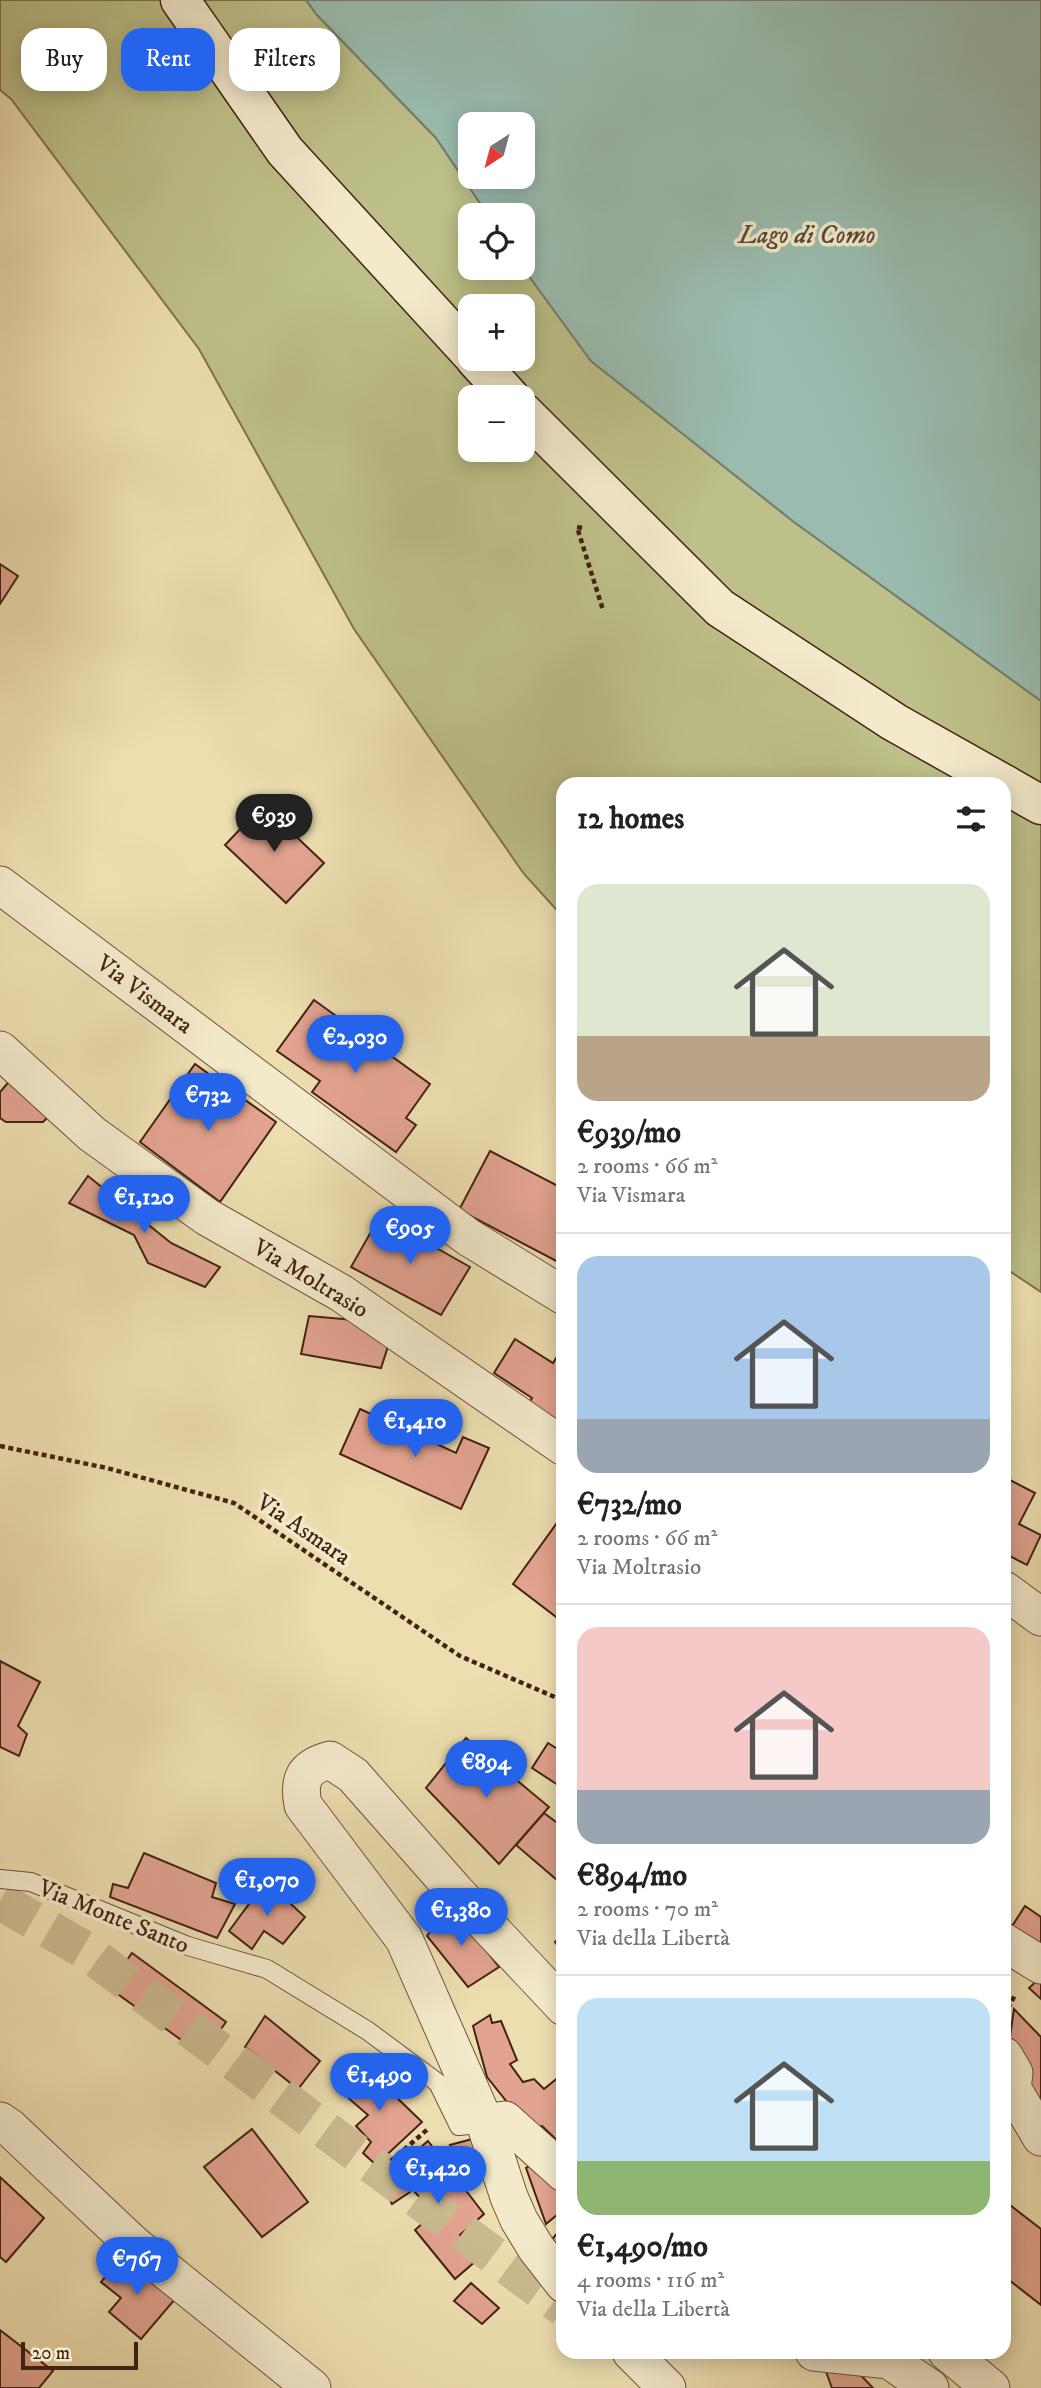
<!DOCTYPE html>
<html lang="en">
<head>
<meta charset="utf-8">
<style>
  body { margin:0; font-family:"IM FELL DW Pica",serif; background:#f2f2f2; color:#222; height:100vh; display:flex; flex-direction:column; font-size:26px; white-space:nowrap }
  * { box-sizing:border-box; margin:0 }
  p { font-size:23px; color:#767676 }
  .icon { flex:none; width:38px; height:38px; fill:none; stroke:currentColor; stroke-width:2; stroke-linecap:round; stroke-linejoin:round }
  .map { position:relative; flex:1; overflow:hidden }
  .panel { position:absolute; left:556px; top:777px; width:455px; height:1582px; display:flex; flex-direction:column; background:#fff; border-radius:21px; box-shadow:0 4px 18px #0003 }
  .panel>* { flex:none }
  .banner { position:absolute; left:21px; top:28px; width:430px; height:63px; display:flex; gap:14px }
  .needle { width:46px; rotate:216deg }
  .tools { position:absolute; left:458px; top:112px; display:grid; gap:14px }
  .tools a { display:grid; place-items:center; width:77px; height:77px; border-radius:14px; background:#fff; box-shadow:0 4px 18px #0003; font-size:35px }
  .scale { position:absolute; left:21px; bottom:18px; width:117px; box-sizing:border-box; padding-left:7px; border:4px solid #432311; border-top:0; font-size:19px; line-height:24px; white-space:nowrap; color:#432311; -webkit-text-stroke:5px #f3eacc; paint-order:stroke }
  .price { position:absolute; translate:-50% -60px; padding:0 16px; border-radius:24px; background:#2563eb; color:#fff; font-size:23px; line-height:46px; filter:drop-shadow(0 2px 4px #0008) }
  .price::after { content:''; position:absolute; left:50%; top:42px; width:21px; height:16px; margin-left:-10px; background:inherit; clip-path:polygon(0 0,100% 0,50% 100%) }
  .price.selected { background:#222; color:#fff }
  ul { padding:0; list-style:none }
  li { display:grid; align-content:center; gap:14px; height:371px; padding:0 21px }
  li+li { border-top:2px solid #e0e0e0 }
  li span { display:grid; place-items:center; height:217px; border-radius:21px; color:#555 }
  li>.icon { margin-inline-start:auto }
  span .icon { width:126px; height:126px; fill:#fffc; stroke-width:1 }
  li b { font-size:30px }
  h2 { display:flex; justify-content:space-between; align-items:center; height:84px; padding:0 21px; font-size:30px }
  .pill { padding:0 24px; border-radius:21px; background:#fff; box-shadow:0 4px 18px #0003; font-size:24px; line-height:63px }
  .pill.selected { background:#2563eb; color:#fff }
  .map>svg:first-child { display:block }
  .green { fill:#bdc088; stroke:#80724c; stroke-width:2; fill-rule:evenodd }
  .water { fill:#99bcaf; stroke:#777f70; stroke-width:2; fill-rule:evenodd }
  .building { fill:#e2a390; stroke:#432311; stroke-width:2 }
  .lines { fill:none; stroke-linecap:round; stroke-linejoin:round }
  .highway-tunnel { stroke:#cbb990; stroke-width:38; stroke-dasharray:38 19; stroke-linecap:butt }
  .lane-casing { stroke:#6e5239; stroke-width:20 }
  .street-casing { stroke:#6e5239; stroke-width:39 }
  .secondary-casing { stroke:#432311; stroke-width:41 }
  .path { stroke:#432311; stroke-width:4.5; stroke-dasharray:5 3.5; stroke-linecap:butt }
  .lane { stroke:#f3eacc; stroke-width:18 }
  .street { stroke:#f3eacc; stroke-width:37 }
  .secondary { stroke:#f3eacc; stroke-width:38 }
  .labels { text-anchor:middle; stroke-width:7; stroke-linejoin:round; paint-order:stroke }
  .street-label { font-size:24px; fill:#432311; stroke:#f3eacc }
  .water-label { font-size:26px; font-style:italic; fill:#584938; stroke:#f3eacc }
</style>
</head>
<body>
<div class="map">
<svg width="1041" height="2388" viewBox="0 0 1041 2388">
  <rect width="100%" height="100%" fill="#eddeb0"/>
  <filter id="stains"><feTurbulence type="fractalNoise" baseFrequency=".00286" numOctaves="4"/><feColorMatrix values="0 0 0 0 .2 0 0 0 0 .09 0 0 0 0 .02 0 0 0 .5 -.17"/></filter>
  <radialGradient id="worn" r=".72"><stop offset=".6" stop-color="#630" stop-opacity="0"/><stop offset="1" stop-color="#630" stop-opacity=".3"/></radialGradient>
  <path class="green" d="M0,0H306L317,15L436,138L488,215H471V268H523L591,361L794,522L1041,701V1292L1005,1268L1004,784H564L563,917L524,874L354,629L199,349L11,99L0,90ZM471,306H523V359H471ZM471,397H523V450H471Z"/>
  <path class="water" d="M306,0H1041V701L794,522L591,361L523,268V215H488L436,138L317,15ZM471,124H523V177H471Z"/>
  <g class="building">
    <path d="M0,564L18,576L0,604Z"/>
    <path d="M263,805L324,863L286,903L225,845Z"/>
    <path d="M314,1000L430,1084L406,1118L416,1125L396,1152L312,1092L320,1081L277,1051Z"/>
    <path d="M195,1064L276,1122L220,1202L140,1142Z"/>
    <path d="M13,1077L55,1110L43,1122H6L0,1118V1092Z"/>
    <path d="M490,1151L564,1189V1265L459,1210Z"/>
    <path d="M88,1176L171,1243L220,1267L205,1287L148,1263L134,1235L69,1203Z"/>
    <path d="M380,1216L470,1267L441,1315L351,1267Z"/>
    <path d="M309,1316L354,1320L392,1334L381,1368L301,1354Z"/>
    <path d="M515,1339L553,1363L558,1355L564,1359V1425L529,1403L532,1398L494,1373Z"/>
    <path d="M360,1409L456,1453L463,1437L489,1448L461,1509L340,1454Z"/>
    <path d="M1004,1477L1035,1493L1019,1524L1041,1535L1027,1565L1004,1553Z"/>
    <path d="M564,1513V1623L513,1584Z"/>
    <path d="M0,1661L40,1682L18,1726L27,1734L19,1756L0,1747Z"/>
    <path d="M466,1738L549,1807L499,1864L426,1788Z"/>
    <path d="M548,1743L564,1753V1789L532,1768Z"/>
    <path d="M544,1813L564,1828V1886L516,1845Z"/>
    <path d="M144,1853L216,1883L212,1897L235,1904L217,1938L110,1897L113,1884L128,1888Z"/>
    <path d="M266,1881L305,1917L283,1944L264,1931L252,1949L229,1931Z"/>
    <path d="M450,1904L499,1967L468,1987L427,1936Z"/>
    <path d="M1025,1906L1041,1917V1955L1007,1934Z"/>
    <path d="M564,1934V1955L555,1942Z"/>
    <path d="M132,1953L226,2022L202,2055L108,1987Z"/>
    <path d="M1004,1961L1008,1993L1004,1999Z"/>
    <path d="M1041,1977V1999L1029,1988Z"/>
    <path d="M1014,2009L1041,2037V2100L1026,2086L1008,2050Z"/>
    <path d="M490,2015L492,2023L501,2021L517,2060L510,2064L523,2082L534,2079L544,2089L559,2077L564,2083V2147L542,2126L531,2132L487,2077L473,2026Z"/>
    <path d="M265,2016L320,2061L298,2089L245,2047Z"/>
    <path d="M356,2058L422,2122L376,2165L363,2153L371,2142L356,2126L368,2115L347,2097L357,2085L343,2075Z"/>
    <path d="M252,2129L308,2202L262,2237L204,2167Z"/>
    <path d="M476,2138L482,2160L460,2166L450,2145Z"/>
    <path d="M428,2141L484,2214L460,2235L478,2259L455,2279L415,2230L434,2213L413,2190L392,2204L380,2182Z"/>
    <path d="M533,2164L564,2193V2209L546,2224L526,2168Z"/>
    <path d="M0,2177L44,2218L6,2262L0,2257Z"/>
    <path d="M1010,2205L1041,2229V2305L1004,2276L1007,2261L1004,2260V2211Z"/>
    <path d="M564,2226V2255L551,2240Z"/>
    <path d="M123,2255L176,2298L141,2339L109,2312L121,2298L101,2282Z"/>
    <path d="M471,2283L499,2308L482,2324L454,2301Z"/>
    <path d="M0,2330L53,2371L39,2388H0Z"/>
    <path d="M853,2367L873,2388H832L825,2369Z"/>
  </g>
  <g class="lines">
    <path class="highway-tunnel" d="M0,1901L83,1949L564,2308"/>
    <g class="lane-casing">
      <path id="lane" d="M0,1879L31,1882L188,1946L267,1969L368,2031L438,2083L459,2126L485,2123"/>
    </g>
    <g class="street-casing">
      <g id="street">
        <path d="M0,885L468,1237L564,1296"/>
        <path d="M0,1050L92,1134L207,1217L341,1293L564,1447"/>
        <path d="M1004,1590L1041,1617"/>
        <path d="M1004,1942L1041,1965"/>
        <path d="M564,2007L456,1892L353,1775L330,1760C304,1767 298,1779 303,1805L404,1939L485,2123L509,2197L519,2220L536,2248L564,2284"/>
        <path d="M1004,2056L1014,2073L1012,2088L1041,2137"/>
        <path d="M0,2121L9,2127L133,2244L312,2388"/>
        <path d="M485,2123L505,2120L564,2173"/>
        <path d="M631,2352L667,2388"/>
        <path d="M814,2352L889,2360L930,2388"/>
        <path d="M947,2352L991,2388"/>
      </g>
    </g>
    <g class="secondary-casing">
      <g id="secondary">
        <path d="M180,0L285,151L471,354"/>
        <path d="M475,359L510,397"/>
        <path d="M523,412L720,608L894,722L1004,784"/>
        <path d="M1004,784L1041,805"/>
      </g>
    </g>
    <g class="path">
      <path d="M582,528L577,527L603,610"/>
      <path d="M0,1446L107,1468L234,1503L460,1656L564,1701"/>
      <path d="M1004,2016L1015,1995"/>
      <path d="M391,2161L429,2128"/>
    </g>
    <use href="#lane" class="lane"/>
    <use href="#street" class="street"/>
    <use href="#secondary" class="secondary"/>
  </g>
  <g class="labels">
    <g class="street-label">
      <text transform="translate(145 994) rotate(37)" y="8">Via Vismara</text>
      <text transform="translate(311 1278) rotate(31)" y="8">Via Moltrasio</text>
      <text transform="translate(304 1529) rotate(34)" y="8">Via Asmara</text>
      <text transform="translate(114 1916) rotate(22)" y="8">Via Monte Santo</text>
    </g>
    <g class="water-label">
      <text x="807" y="243">Lago di Como</text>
    </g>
  </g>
  <rect width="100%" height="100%" filter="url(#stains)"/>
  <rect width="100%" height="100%" fill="url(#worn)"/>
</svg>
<div class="tools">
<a><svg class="needle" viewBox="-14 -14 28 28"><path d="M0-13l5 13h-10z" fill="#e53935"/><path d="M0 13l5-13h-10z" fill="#767676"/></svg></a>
<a><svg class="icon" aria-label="locate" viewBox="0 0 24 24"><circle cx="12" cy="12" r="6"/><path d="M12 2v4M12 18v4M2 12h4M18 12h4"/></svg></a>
<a>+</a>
<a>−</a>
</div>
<div class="scale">20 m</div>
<b class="price selected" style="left:274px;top:854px">€939</b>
<b class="price" style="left:355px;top:1075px">€2,030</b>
<b class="price" style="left:208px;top:1133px">€732</b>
<b class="price" style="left:144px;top:1235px">€1,120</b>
<b class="price" style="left:410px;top:1266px">€905</b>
<b class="price" style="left:415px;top:1459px">€1,410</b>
<b class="price" style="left:486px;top:1800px">€894</b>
<b class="price" style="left:267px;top:1918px">€1,070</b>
<b class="price" style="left:461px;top:1948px">€1,380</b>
<b class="price" style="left:379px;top:2113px">€1,490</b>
<b class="price" style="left:438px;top:2206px">€1,420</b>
<b class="price" style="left:137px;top:2297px">€767</b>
<div class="banner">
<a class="pill">Buy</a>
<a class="pill selected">Rent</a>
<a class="pill">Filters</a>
</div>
<section class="panel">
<h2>12 homes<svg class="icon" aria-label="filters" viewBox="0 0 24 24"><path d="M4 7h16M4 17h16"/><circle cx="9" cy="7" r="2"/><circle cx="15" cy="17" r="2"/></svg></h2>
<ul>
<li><span style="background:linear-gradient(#dfe7d0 70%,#b9a48a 0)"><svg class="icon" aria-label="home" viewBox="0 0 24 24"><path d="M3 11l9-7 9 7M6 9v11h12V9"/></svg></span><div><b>€939/mo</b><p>2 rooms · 66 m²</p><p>Via Vismara</p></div></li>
<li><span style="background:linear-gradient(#a9c7e8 75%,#9aa5b1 0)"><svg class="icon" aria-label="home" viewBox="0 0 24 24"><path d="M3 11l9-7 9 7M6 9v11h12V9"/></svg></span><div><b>€732/mo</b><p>2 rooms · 66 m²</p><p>Via Moltrasio</p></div></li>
<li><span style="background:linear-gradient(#f6c9c9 75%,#9aa5b1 0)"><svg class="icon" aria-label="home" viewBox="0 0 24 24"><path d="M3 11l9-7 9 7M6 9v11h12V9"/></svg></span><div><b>€894/mo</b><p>2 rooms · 70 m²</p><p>Via della Libertà</p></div></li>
<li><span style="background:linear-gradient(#bfe0f5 75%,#8fb573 0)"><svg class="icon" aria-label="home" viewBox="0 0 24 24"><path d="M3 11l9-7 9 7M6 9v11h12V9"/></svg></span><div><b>€1,490/mo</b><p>4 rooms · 116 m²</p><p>Via della Libertà</p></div></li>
</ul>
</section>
</div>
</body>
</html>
